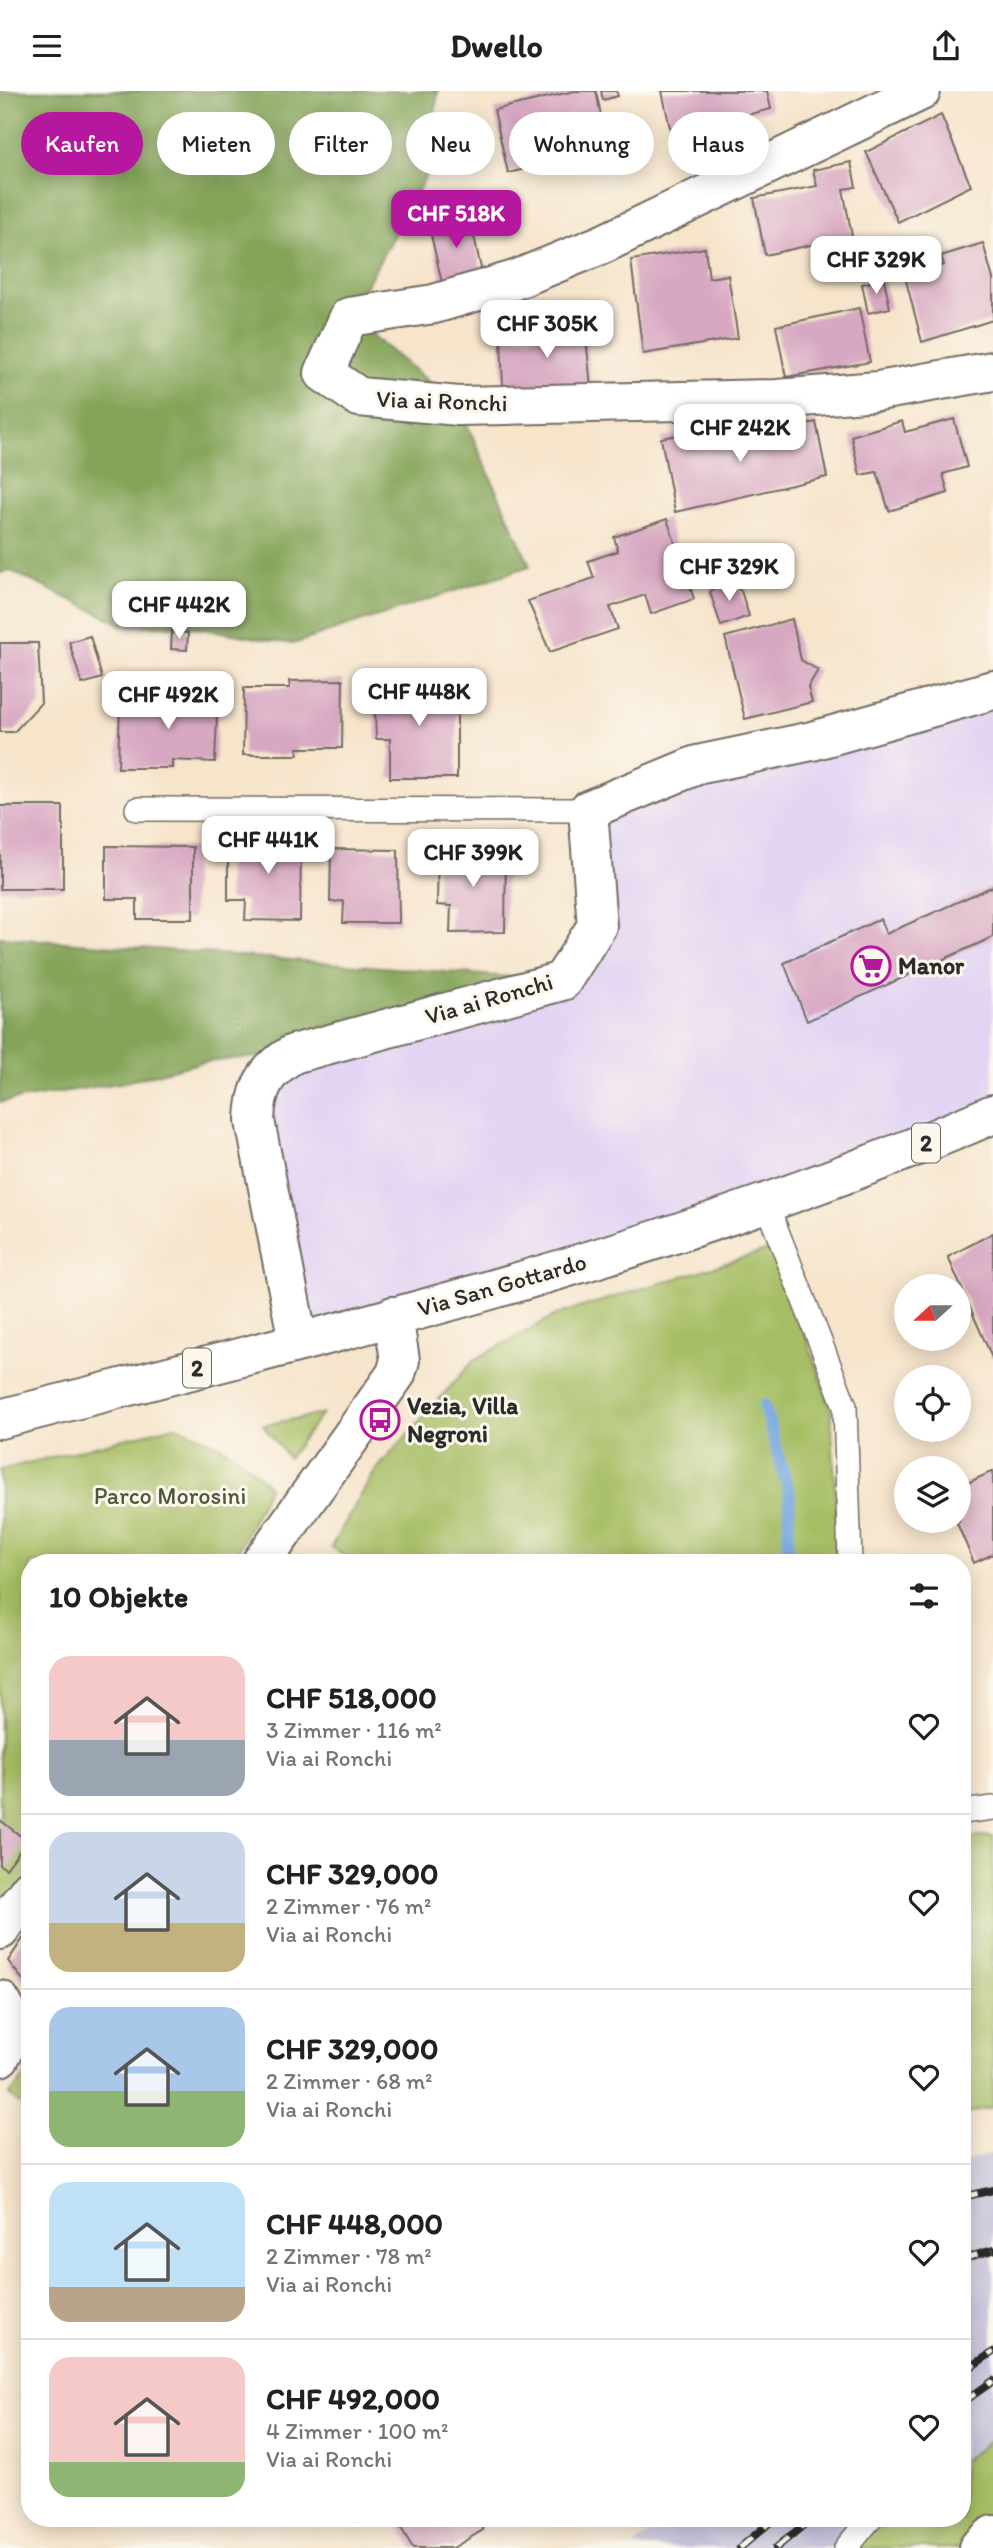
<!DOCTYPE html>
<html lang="de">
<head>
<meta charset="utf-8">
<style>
  body { margin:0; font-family:Itim,sans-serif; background:#f6f6f6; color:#202124; height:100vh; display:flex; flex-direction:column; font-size:26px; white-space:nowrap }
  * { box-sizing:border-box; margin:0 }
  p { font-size:23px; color:#757577 }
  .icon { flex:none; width:38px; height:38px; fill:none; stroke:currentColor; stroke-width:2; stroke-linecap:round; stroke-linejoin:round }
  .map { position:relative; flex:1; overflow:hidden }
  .drawer { position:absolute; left:21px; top:1463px; width:950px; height:973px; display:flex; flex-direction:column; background:#fff; border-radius:28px; box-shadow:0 4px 18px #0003 }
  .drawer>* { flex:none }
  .guide { position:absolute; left:21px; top:21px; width:952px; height:63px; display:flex; gap:14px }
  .needle { width:46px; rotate:249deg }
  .fabs { position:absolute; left:894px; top:1183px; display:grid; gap:14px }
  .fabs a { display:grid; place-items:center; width:77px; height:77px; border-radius:50%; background:#fff; box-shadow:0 4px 18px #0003; font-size:35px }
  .price { position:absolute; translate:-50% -60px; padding:0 16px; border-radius:14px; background:#fff; color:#222; font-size:23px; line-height:46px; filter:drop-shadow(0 2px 4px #0008) }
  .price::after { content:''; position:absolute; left:50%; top:42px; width:21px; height:16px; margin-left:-10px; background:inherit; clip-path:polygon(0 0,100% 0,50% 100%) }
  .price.selected { background:#b5179e; color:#fff }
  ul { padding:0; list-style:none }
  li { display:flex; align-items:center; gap:21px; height:175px; padding:0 28px }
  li+li { border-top:2px solid #e0e0e0 }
  li span { display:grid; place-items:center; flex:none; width:196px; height:140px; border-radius:21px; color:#555 }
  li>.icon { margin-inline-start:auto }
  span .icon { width:84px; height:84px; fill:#fffc; stroke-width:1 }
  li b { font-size:30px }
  h2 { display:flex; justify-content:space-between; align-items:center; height:84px; padding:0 28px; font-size:30px }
  .pill { padding:0 24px; border-radius:32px; background:#fff; box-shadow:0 4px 18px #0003; font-size:24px; line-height:63px }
  .pill.selected { background:#b5179e; color:#fff }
  header { display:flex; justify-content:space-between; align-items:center; height:91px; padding:0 28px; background:#fff; font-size:32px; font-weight:700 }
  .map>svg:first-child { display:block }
  .built { fill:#e2d4f3 }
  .industrial { fill:#c5c0da }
  .green { fill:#a6bd63; stroke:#687447; stroke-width:2 }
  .forest { fill:#84a459; stroke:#586842; stroke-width:2 }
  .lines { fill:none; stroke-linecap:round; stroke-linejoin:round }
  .stream { stroke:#74a6df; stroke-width:12 }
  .building { fill:#d8a8c2 }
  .service-casing { stroke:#726c63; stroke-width:26 }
  .minor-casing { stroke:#726c63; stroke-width:42 }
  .primary-casing { stroke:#726c63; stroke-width:42 }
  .service { stroke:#fff; stroke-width:23 }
  .minor { stroke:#fff; stroke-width:38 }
  .primary { stroke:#fff; stroke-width:38 }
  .rail-casing { stroke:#2b2b2b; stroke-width:8 }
  .rail { stroke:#fbf7ec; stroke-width:5; stroke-dasharray:16; stroke-linecap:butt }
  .labels { text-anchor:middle; stroke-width:6; stroke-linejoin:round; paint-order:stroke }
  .shield { fill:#fbf7ec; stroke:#696865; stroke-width:2 }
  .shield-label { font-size:23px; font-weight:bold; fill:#2b2b2b }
  .street-label { font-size:24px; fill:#2b2b2b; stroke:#fbf7ec }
  .poi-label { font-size:24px; font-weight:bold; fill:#2b2b2b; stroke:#fbf7ec; text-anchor:start }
  .park-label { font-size:24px; fill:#50573c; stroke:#fbf7ec }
</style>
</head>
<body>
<header><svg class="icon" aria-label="menu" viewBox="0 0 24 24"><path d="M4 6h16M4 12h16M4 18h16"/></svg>Dwello<svg class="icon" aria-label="share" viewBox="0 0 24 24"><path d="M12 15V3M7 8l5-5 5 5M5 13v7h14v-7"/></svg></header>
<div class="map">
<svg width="993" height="2457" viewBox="0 0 993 2457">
  <rect width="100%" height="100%" fill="#fbf7ec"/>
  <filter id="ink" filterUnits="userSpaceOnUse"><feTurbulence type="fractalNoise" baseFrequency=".0143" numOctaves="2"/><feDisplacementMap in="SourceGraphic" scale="14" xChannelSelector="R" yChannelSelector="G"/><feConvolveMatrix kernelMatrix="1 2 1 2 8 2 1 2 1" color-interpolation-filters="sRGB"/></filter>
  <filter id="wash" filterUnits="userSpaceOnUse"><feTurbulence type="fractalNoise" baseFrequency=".00686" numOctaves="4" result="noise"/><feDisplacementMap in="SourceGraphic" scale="28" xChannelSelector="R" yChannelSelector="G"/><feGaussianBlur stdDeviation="1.57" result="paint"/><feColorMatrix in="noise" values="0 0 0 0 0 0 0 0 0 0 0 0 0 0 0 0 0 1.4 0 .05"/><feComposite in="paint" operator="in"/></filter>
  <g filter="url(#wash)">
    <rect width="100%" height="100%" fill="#f6e4cb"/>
    <path class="built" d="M993,599V1023L298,1250L270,1112L271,978L562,890L597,835L588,719Z"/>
    <g class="industrial">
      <path d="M993,2062V2389L963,2421V2071Z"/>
      <path d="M667,2427H956L927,2457H633Z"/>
    </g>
    <g class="green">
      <path d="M775,1157L831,1318L839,1472H353L331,1456L375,1380L474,1269L556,1224Z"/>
      <path d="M322,1323L288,1367L263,1334Z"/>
      <path d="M175,1335C214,1349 243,1365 269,1396L232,1472H30V1784L0,1824V1379Z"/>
      <path d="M993,1745V2016L963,2024V1747Z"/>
      <path d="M25,1985L30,1989V2021L9,2004Z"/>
      <path d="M993,2348V2457H846L884,2427H962L963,2369Z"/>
    </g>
    <g class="forest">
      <path d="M0,0H438L426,85L349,226L459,315L530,475L293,553L186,535H125L9,479L0,482Z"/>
      <path d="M0,846L562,890L293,963L203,971L125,991L0,1011Z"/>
    </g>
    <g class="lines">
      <path class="stream" d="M764,1314L790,1405L787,1472"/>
    </g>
    <g id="blocks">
      <g class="building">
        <path d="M574,0H596L608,59L508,82L494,19Z"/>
        <path d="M601,0H616L618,5L603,9Z"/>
        <path d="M662,0H767L771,18L742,25L743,30L672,46Z"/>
        <path d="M941,24L971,95L898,131L866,61Z"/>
        <path d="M851,71L856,96L843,98L852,145L765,164L754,107L817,95L813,79Z"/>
        <path d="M469,121L483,187L443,196L428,131Z"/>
        <path d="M983,152L993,188V229L922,251L905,186L944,174L941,165Z"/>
        <path d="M705,157L709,187L728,184L738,247L643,263L631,169Z"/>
        <path d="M884,188L890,217L868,222L862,193Z"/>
        <path d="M859,217L870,271L786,286L776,235Z"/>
        <path d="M585,235L591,297L503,296L501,249L542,245V238Z"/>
        <path d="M954,328L967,376L943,383L948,402L889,420L877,381L860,384L851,345L902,330L905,341Z"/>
        <path d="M816,331L827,386L675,421L661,347L724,336L726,352Z"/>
        <path d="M667,428L694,508L651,523L645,504L610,516L618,538L550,561L528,510L594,487L588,470L618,460L614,446Z"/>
        <path d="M729,490L741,500L749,525L721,535L710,501L716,493Z"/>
        <path d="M792,528L801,569L818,579L808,596L812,611L745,628L725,546Z"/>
        <path d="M172,540L188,542L187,559L171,558Z"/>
        <path d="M90,545L102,587L82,593L69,551Z"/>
        <path d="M0,552H38L41,612L14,641H0Z"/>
        <path d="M343,589L342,657H297L298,664H243L244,597H290L289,590Z"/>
        <path d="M457,590V687H390V648H376L374,593Z"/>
        <path d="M164,601L218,603L215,671L172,669V677H118L120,611L164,610Z"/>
        <rect x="0" y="715" width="63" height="83"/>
        <path d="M259,734L296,735L295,755H301L300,830L245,829L246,809H228V756L260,755Z"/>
        <path d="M106,755L193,756V828H137V808H106Z"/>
        <path d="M506,757L505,841L450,842L451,815L437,814L438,758Z"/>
        <path d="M331,758L398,759L399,832H343L344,810L330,811Z"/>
        <path d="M993,795V846L807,930L784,872L880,828L886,843Z"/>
        <path d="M993,1142V1269L948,1166Z"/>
        <path d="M993,1380V1463L974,1472L956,1430H959V1396Z"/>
        <path d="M0,1729L27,1750L6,1778L0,1774Z"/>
        <path d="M30,1837V1898L8,1870Z"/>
        <path d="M395,2427H476L483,2439L453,2457H413Z"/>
      </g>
    </g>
  </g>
  <g filter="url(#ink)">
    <use href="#blocks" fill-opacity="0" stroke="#726c63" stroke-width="2"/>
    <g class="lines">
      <g class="service-casing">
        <g id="service">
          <path d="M137,718L588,719"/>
          <path d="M768,1110V1117L845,1315L850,1472"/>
          <path d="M962,1721L993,1717"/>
          <path d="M846,2457L870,2428"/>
        </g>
      </g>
      <g class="minor-casing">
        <g id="minor">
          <path d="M921,0L603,153L515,189L434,213L349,226L324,282L359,306L459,315L777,308L878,300L993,280"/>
          <path d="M298,1250L255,1030C256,997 265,980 293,963L562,890L597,835L588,719L697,674L812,650L993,599"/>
          <path d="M261,1472L396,1283L400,1269L393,1225"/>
          <path d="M0,1839L30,1798"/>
          <path d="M0,1909C13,1927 11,1948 0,1966"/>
          <path d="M978,2457L993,2444"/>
        </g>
      </g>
      <g class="primary-casing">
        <path id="primary" d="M0,1328C335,1242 675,1162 993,1023"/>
      </g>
      <use href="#service" class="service"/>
      <use href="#minor" class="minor"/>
      <use href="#primary" class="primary"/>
      <g class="rail-casing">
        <g id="rail">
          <path d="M962,2106L993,2099"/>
          <path d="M962,2168L993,2159"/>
          <path d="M962,2282L993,2261"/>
          <path d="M962,2312L993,2290"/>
          <path d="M740,2457L775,2427"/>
          <path d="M776,2457L812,2427"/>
        </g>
      </g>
      <use href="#rail" class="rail"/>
    </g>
  </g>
  <defs>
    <g id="supermarket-ring" transform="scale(2.0125)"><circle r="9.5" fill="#fbf7ec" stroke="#b5179e" stroke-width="1.5"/><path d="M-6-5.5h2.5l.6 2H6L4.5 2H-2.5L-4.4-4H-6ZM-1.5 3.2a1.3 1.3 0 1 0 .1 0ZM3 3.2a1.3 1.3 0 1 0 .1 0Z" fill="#b5179e"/></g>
    <g id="bus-ring" transform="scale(2.0125)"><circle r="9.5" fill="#fbf7ec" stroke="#b5179e" stroke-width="1.5"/><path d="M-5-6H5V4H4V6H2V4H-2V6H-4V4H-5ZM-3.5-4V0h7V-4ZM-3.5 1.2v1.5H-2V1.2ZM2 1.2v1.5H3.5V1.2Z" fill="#b5179e"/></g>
  </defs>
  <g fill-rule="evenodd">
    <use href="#supermarket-ring" x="871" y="875"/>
    <use href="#bus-ring" x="380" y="1329"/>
  </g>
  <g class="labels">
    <g class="shield">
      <rect x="912" y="1032.5" width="28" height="39" rx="5"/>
      <rect x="183" y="1257.5" width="28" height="39" rx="5"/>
    </g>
    <g class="shield-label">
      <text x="926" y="1060">2</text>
      <text x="197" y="1285">2</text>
    </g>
    <g class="street-label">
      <text transform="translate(442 310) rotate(2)" y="8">Via ai Ronchi</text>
      <text transform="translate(489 908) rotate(-16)" y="8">Via ai Ronchi</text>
      <text transform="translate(502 1194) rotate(-16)" y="8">Via San Gottardo</text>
    </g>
    <g class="poi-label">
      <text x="898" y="883">Manor</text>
      <text x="407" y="1323">Vezia, Villa<tspan x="407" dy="28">Negroni</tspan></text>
    </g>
    <g class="park-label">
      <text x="170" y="1413">Parco Morosini</text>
    </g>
  </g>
</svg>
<div class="fabs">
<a><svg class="needle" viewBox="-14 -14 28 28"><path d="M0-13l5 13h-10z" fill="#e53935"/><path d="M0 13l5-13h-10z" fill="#757577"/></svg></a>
<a><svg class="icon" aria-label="locate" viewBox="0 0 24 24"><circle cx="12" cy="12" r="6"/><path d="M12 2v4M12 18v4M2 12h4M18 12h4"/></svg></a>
<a><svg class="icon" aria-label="layers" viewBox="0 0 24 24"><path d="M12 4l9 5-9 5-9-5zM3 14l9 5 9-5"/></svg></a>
</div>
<b class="price selected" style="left:456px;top:159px">CHF 518K</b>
<b class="price" style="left:876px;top:205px">CHF 329K</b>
<b class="price" style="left:547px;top:269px">CHF 305K</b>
<b class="price" style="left:740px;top:373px">CHF 242K</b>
<b class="price" style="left:729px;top:512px">CHF 329K</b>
<b class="price" style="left:179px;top:550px">CHF 442K</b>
<b class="price" style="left:419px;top:637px">CHF 448K</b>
<b class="price" style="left:168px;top:640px">CHF 492K</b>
<b class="price" style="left:268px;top:785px">CHF 441K</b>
<b class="price" style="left:473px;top:798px">CHF 399K</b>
<div class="guide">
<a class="pill selected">Kaufen</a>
<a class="pill">Mieten</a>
<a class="pill">Filter</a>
<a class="pill">Neu</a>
<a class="pill">Wohnung</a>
<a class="pill">Haus</a>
</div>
<section class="drawer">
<h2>10 Objekte<svg class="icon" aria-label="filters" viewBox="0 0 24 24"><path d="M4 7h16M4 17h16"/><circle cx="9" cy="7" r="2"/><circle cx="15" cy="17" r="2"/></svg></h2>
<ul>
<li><span style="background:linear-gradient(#f6c9c9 60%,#9aa5b1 0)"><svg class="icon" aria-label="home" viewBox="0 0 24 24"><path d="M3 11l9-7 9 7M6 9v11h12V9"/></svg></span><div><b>CHF 518,000</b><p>3 Zimmer · 116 m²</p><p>Via ai Ronchi</p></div><svg class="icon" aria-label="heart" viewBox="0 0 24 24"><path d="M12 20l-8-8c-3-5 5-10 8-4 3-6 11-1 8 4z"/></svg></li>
<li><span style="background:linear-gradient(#c9d6e8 65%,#c2b280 0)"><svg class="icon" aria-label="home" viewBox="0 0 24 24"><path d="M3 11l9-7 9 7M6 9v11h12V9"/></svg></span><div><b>CHF 329,000</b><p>2 Zimmer · 76 m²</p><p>Via ai Ronchi</p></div><svg class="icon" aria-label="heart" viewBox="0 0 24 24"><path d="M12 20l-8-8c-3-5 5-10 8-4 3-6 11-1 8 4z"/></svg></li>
<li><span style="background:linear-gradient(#a9c7e8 60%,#8fb573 0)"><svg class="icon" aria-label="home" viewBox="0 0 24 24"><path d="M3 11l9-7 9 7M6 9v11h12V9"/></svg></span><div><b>CHF 329,000</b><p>2 Zimmer · 68 m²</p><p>Via ai Ronchi</p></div><svg class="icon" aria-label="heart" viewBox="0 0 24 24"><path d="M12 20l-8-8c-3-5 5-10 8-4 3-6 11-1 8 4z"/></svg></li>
<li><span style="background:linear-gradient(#bfe0f5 75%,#b9a48a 0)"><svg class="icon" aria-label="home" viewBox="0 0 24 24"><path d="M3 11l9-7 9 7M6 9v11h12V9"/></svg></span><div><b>CHF 448,000</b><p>2 Zimmer · 78 m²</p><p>Via ai Ronchi</p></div><svg class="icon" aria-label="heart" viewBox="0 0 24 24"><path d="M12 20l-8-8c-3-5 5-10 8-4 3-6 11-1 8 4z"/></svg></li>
<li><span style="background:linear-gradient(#f6c9c9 75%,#8fb573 0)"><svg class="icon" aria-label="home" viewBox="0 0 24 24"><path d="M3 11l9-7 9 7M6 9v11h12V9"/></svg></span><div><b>CHF 492,000</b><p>4 Zimmer · 100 m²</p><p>Via ai Ronchi</p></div><svg class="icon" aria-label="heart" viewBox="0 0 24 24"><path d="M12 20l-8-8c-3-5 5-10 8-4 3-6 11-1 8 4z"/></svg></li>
</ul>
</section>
</div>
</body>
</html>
